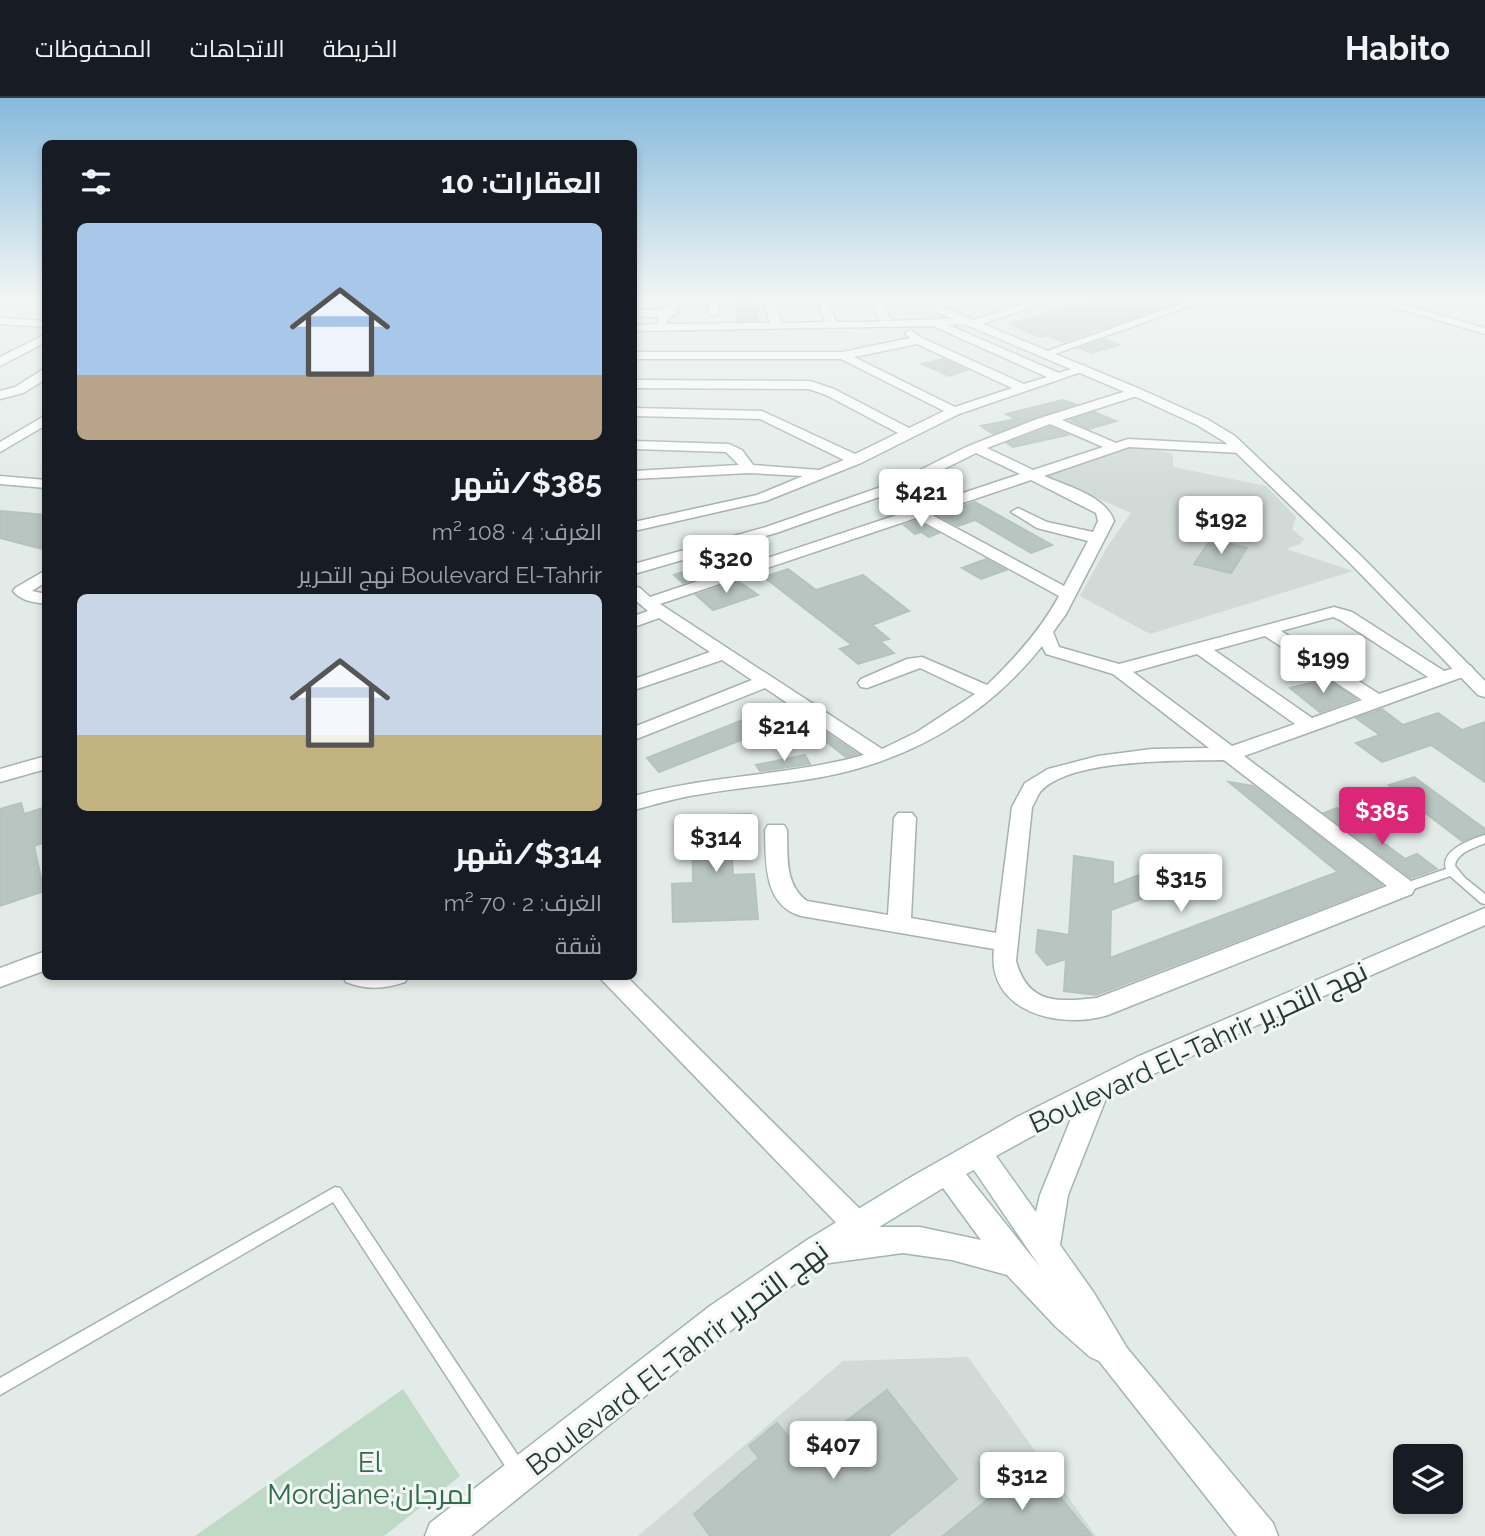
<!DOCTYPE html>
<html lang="ar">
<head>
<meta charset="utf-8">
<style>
  body { margin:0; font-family:Raleway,Cairo,sans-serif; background:#20242c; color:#f1f3f6; direction:rtl; height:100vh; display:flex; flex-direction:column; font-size:26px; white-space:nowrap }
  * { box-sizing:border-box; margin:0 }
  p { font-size:23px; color:#9ea1a6 }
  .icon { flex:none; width:38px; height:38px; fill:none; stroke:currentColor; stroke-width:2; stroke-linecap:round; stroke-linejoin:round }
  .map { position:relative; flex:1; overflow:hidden; direction:ltr }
  .details { position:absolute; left:42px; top:42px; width:595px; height:840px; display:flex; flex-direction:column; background:#171b24; border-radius:10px; box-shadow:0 4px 10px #0003; direction:rtl }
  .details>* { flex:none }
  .controls { position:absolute; left:1393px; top:1346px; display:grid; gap:14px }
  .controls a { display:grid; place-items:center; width:70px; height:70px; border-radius:10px; background:#171b24; box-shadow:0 4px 10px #0003; font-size:35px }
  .price { position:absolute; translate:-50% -60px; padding:0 16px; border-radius:7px; background:#fff; color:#222; font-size:23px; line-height:46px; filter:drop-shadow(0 2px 4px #0008) }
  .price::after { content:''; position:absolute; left:50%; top:42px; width:21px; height:16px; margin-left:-10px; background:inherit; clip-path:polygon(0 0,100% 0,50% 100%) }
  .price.on { background:#db2777; color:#fff }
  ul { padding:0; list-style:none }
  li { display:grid; align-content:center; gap:14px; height:371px; padding:0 35px }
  li span { display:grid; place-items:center; height:217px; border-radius:10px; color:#555 }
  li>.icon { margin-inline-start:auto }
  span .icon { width:126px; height:126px; fill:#fffc; stroke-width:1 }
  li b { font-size:30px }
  h2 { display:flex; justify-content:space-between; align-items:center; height:84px; padding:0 35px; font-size:30px }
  header { display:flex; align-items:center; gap:42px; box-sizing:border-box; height:98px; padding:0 35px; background:#171b24; border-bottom:2px solid #363941 }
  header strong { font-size:33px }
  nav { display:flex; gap:38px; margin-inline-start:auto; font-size:24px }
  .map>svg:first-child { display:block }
  .built { fill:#d1dad6 }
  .green { fill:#bed9c5 }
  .building { fill:#b8c5c0; stroke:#b5c3be; stroke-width:2 }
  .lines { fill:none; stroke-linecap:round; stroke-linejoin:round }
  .lane-casing { stroke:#a5b2ae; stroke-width:3 }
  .street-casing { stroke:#a5b2ae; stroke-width:3 }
  .secondary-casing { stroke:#a2b5ae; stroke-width:3 }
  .lane { fill:#fff; fill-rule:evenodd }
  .street { fill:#fff; fill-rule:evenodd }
  .secondary { fill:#fff; fill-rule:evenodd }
  .labels { text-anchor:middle; stroke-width:6; stroke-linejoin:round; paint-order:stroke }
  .near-street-label { font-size:28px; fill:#243934; stroke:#f2f7f5 }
  .near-park-label { font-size:28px; fill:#336c49; stroke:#f2f7f5 }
</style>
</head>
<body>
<header>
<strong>Habito</strong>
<nav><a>الخريطة</a><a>الاتجاهات</a><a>المحفوظات</a></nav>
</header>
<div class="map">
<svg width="1485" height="1438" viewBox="0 0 1485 1438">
  <rect width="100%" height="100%" fill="#e2ebe7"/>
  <g class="built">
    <path d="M1141,347L1173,356V369L1266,388L1296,419L1292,431L1304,441L1300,446L1286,451L1353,473L1150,536L1080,498L1107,449L1131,415L1045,377Z"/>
    <path d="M968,1259L1096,1438H638L843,1263Z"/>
  </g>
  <path class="green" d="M403,1291L460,1378L384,1438H195Z"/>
  <g class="building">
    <path d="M1087,200H1189L1109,229L1085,233L1090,235L1065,244L1047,237L1039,239L1011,226L1088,204Z"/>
    <path d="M757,203L758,222L738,223L735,205Z"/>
    <path d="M1105,241L1119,247L1092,255L1080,250Z"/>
    <path d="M943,261L967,272L949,278L922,266Z"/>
    <path d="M1063,302L1075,306L993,336L981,328L1016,321L1006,316Z"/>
    <path d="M1094,314L1116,323L1089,331L1070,322Z"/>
    <path d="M1050,329L1068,337L1013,349L1007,345Z"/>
    <path d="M946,390L954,395L895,415L887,404Z"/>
    <path d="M975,404L1052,447L1031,455L975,422L958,428L937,417Z"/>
    <path d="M0,413L46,417V452L0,440Z"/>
    <path d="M916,423L939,435L929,439L921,434L915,436L904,427Z"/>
    <path d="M1211,441L1247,450L1231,475L1194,466Z"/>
    <path d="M986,461L1006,472L981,481L962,470Z"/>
    <path d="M713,464L724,472L683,485L674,477Z"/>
    <path d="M788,471L816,492L863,477L909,513L872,527L889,541L880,543L894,555L858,566L840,551L852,547L764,479Z"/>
    <path d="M738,483L758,497L713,512L696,497Z"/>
    <path d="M1326,581L1356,601L1320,614L1290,590Z"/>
    <path d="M783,606L858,656L846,659L796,621L793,622L775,610L785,625L659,674L647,660Z"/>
    <path d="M1382,611L1403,627L1438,615L1462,632L1485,624V684L1431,647L1382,664L1356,645L1380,637L1356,620Z"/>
    <path d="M805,657L810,666L760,673L756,667Z"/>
    <path d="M1414,679L1485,731V735L1462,743L1389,687Z"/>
    <path d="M1229,684L1253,688L1382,787L1096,897L1064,893L1066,861L1047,867L1036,854L1038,832L1069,837L1074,758L1113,764V787L1142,776L1160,794L1111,812L1110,860L1338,774Z"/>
    <path d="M21,705L24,716L46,709V744L34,748L44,793L0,808V711Z"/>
    <path d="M1337,710L1405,761L1417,756L1437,771L1411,780L1324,715Z"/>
    <path d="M751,716L753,740L731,741L733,777L754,776L758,821L673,824L672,786L693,785L692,718Z"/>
    <path d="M887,1292L957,1381L888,1438H710L694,1416L759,1360L749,1348L777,1325L803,1356Z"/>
    <path d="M1032,1365L1092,1438H943Z"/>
  </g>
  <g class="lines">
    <g class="lane-casing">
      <g id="lane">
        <path d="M1485,737V745C1474,750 1456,755 1455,768L1465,780L1485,796V806L1481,805L1450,778L1408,793H1400L1398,790L1400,787L1446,771C1440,752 1470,742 1485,737Z"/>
        <path d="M335,1089L340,1090L525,1368L528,1374L525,1380L519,1383L513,1380L333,1104L0,1297V1280Z"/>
      </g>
    </g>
    <g class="street-casing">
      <g id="street">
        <path d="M0,200H19L0,206Z"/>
        <path d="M677,200H689L674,213L677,216L668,219L667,226L770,225L763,200H773L781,225L825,224L817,200H827L836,224H880L870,200H880L891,223L965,220L970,223L1044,200H1059L973,229L968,226L948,227L1059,275L1084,267L1090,271L959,316L861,365L766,403L634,433V424L757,397L803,378L749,375L634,381V373L739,367L726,354L634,351V343L729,346L742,352L753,367L819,372L844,362L760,321L634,318V310L762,313L855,356L898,335L826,297L809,291L634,290V282L810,283L834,291L909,330L944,313L841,261H634V254H843L910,240L905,235L911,232L922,240L1024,286L1047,279L933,228L634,233V227L659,226L658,219L634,218V212H661ZM917,246L1012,290L955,309L854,259Z"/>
        <path d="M709,200H719L717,218L708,216Z"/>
        <path d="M1198,200H1213L1049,258L1039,256Z"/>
        <path d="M1364,200H1380L1485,230V236Z"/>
        <path d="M0,220L46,223V229L0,226Z"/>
        <path d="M46,236V244L0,268V259Z"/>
        <path d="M42,272H46V281L23,295L0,301V293L15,289Z"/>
        <path d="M1136,290L1142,294L1140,297L1062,322L1116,345L1128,341L1241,347L1248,351L1241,355L1129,349L1044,378C1067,388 1106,398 1114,423L1066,516L1053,534L1059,549L1119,566L1334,509L1352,514L1444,573L1465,567L1471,568L1474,572L1471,576L1244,658L1412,784L1415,790L1412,796L1108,917C1060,932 986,914 994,851L801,818C763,807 766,763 765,732L768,727H784L787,732C788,758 784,786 807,803L888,817L894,720L898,715H912L916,720L911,820L996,835L1012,709L1025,685L1048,671L1098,658L1152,651L1209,650L1113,576L1046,556L1042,548C987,618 909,663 822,679C780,687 738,689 696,697C675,700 654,707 634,712V698C709,677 789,678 864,657L765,590L634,642V629L752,582L722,562L634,592V581L710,554L659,520L634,529V518L648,513L634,501V488L640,490L650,499L1020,376L976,355L908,389L776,435L634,476V466L766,429L898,383L966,349L1037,321ZM1050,326L1103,349L1033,372L987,350ZM1031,382L1096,415L1098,423L1093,434L1047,424L1018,410L1011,414L1037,430L1088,443L1064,488L930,416ZM916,420L1059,498C1041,532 1014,561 987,587L922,559L907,561L861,581L858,585L861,589L867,590L920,570L975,596L917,634L882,651L660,506ZM1333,519L1340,522L1428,579L1379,596L1281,533ZM1265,538L1362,602L1312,620L1214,552ZM1197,556L1295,626L1232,648L1133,574ZM1224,662L1387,788L1097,900C1058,904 1028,907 1016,863L1032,709C1035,705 1037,698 1040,694C1069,660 1181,663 1224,662Z"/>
        <path d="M46,317V327L0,354V344Z"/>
        <path d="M0,378L46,382V390L0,386Z"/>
        <path d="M46,472V484L32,493L46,496V506C33,504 21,503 13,493L15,490Z"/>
        <path d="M46,658V671L0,684V671Z"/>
        <path d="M46,853V872L0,889V870Z"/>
        <path d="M343,878H408L405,884C384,891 366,892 346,884Z"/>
        <path d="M598,878H626L867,1118L872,1127L867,1136L857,1140L847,1136Z"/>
      </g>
    </g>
    <g class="secondary-casing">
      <g id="secondary">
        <path d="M929,200H939L944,210L1140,291L1207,321L1235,338L1360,457L1485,583V599L1478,597L1348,463L1225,344L1197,327L1132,297L936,214Z"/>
        <path d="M1485,810V827L1251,930L1107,998L1068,1097L1060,1147L1094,1195L1127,1250L1273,1425L1278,1438H1237L1099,1263L1090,1259L1056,1229L1007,1177L952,1162L903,1155L822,1166L685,1266L471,1438H425L430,1425L710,1208L807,1142L911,1079L1017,1019L1137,959ZM1073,1016L1040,1097L1036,1114L996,1058ZM974,1072L1040,1169L966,1076ZM943,1090L981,1142L920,1129H879Z"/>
      </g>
    </g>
    <use href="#lane" class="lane"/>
    <use href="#street" class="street"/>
    <use href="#secondary" class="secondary"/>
  </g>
  <linearGradient id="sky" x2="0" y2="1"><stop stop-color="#85b9dc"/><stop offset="0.5" stop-color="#f2f6f4"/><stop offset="1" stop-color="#f2f6f4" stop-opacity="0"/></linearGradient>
  <rect width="1485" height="401" fill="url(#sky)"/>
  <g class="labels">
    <g class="near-street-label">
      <text transform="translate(1198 949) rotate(-25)" y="10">Boulevard El-Tahrir نهج التحرير</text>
      <text transform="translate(677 1260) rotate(-37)" y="10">Boulevard El-Tahrir نهج التحرير</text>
    </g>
    <g class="near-park-label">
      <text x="370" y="1374">El<tspan x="370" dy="32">Mordjane;لمرجان</tspan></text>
    </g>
  </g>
</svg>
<div class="controls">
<a><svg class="icon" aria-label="layers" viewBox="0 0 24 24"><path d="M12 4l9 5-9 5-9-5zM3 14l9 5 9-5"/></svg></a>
</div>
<b class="price" style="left:921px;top:431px">$421</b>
<b class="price" style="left:1221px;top:458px">$192</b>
<b class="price" style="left:726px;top:497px">$320</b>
<b class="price" style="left:1323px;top:597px">$199</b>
<b class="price" style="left:784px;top:665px">$214</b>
<b class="price on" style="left:1382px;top:749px">$385</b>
<b class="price" style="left:716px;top:776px">$314</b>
<b class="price" style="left:1181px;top:816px">$315</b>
<b class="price" style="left:833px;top:1383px">$407</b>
<b class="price" style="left:1022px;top:1414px">$312</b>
<section class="details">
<h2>العقارات: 10<svg class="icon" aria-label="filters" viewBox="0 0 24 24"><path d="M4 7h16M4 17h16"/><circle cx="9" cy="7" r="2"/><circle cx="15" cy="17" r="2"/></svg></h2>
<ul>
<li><span style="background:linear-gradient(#a9c7e8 70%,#b9a48a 0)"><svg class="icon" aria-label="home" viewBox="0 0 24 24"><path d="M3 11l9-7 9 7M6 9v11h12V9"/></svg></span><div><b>$385/شهر</b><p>الغرف: 4 · 108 m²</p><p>Boulevard El-Tahrir نهج التحرير</p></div></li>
<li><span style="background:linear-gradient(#c9d6e8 65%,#c2b280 0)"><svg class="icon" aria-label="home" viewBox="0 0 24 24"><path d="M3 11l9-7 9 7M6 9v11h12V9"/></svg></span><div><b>$314/شهر</b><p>الغرف: 2 · 70 m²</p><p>شقة</p></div></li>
</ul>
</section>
</div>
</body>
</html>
